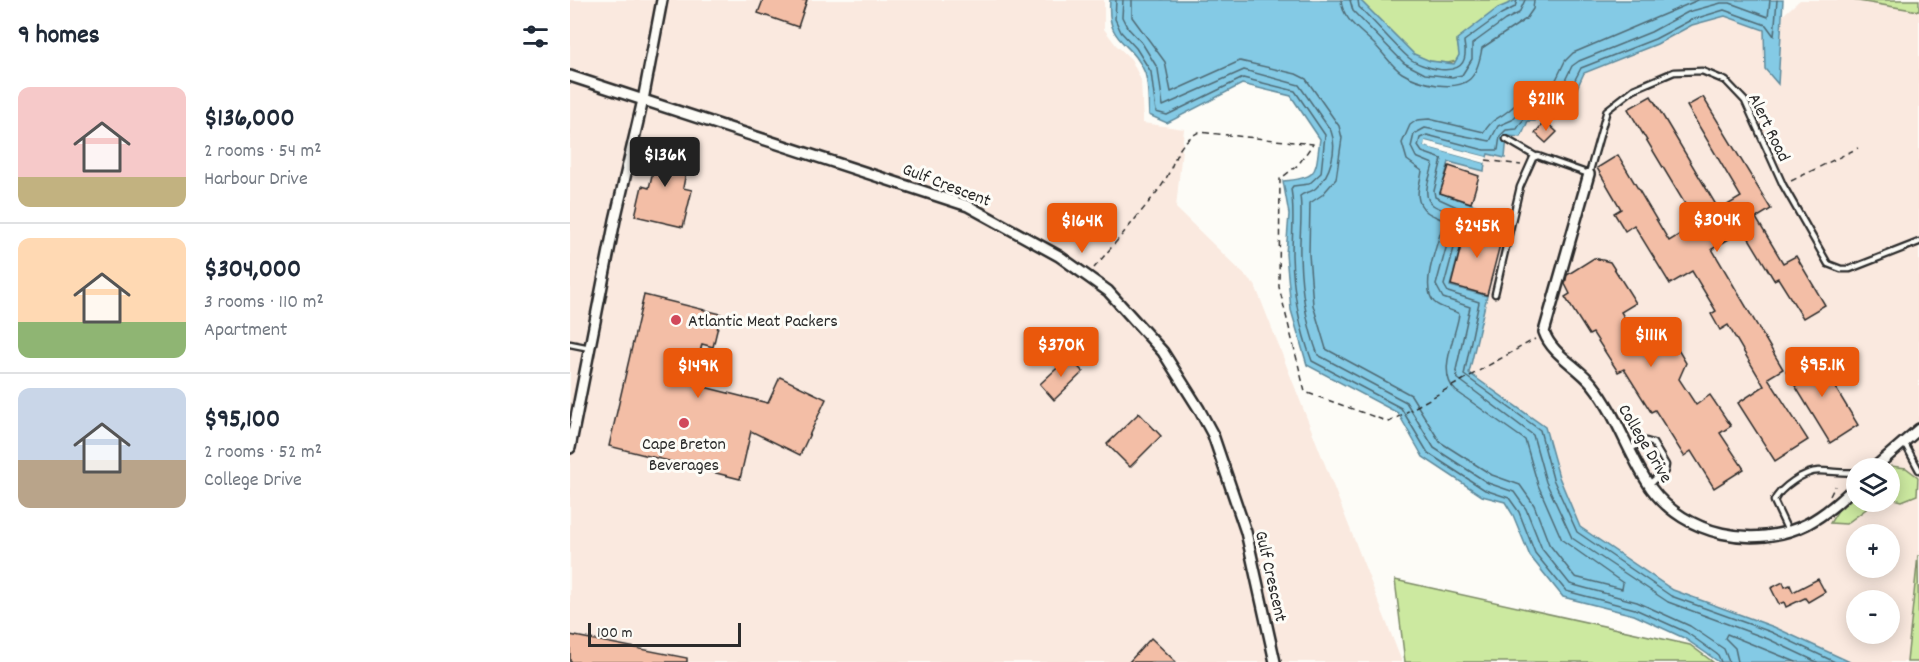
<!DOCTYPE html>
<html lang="en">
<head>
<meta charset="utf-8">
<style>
  body { margin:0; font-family:Dekko,sans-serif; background:#f2f2f3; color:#1f2937; height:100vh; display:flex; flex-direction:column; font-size:22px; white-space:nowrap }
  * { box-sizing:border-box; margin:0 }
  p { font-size:20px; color:#747a83 }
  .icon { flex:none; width:33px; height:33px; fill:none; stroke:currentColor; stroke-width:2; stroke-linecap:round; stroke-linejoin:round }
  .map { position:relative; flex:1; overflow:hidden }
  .drawer { display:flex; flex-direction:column; background:#fff; width:570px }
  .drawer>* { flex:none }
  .controls { position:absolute; left:1276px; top:458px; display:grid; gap:12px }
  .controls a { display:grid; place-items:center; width:54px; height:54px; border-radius:50%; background:#fff; box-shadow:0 3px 15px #0003; font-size:30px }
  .scale { position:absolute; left:18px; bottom:15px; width:153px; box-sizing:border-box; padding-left:6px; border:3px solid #2b2b2b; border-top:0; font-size:16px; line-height:21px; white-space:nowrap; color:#2b2b2b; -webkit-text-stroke:4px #fdfcf7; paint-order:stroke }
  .price { position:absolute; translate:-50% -51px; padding:0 14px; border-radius:6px; background:#ea580c; color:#fff; font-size:20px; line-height:39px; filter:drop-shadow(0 2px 3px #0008) }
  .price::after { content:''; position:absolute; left:50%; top:36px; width:18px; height:14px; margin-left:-9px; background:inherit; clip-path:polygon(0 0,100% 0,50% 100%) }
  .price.on { background:#222; color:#fff }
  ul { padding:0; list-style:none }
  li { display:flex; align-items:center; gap:18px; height:150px; padding:0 18px }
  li+li { border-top:2px solid #e0e1e3 }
  li span { display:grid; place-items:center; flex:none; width:168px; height:120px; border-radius:12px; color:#555 }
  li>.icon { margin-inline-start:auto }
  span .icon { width:72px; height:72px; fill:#fffc; stroke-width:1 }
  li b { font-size:26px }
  h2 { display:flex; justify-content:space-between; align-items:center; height:72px; padding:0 18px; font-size:26px }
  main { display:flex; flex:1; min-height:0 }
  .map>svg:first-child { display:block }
  .built { fill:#fae9df; fill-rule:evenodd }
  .green { fill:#cce9a0; stroke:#7c8a66; stroke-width:1.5 }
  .water { fill:#84cae5; stroke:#608a9b; stroke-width:1.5 }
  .pier { fill:#fdfcf7 }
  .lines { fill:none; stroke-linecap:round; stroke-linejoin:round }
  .shore { stroke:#4f6b75; stroke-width:1.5 }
  .building { fill:#f3bea6; stroke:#2b2b2b; stroke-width:1.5 }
  .service-casing { stroke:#2b2b2b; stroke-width:9 }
  .minor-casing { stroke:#2b2b2b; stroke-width:14 }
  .path { stroke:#2b2b2b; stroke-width:1.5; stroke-dasharray:6 4.5; stroke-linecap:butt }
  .service { stroke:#fdfcf7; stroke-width:4.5 }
  .minor { stroke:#fdfcf7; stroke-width:9 }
  .poi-dot { fill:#d1495b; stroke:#fdfcf7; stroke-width:2 }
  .labels { text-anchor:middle; stroke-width:6; stroke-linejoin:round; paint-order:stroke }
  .street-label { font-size:18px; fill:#2b2b2b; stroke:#fdfcf7 }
  .poi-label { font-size:18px; fill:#2b2b2b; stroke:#fdfcf7; text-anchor:start }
</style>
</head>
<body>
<main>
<section class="drawer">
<h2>9 homes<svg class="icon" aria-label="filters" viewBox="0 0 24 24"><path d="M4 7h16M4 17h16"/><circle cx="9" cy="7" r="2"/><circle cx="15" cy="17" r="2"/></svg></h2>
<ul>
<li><span style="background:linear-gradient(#f6c9c9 75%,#c2b280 0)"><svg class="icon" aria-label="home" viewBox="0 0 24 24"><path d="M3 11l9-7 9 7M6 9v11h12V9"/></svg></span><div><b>$136,000</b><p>2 rooms · 54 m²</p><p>Harbour Drive</p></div></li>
<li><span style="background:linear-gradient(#ffd9b3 70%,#8fb573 0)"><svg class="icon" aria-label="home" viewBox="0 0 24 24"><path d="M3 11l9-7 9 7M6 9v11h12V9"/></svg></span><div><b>$304,000</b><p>3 rooms · 110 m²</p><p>Apartment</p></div></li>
<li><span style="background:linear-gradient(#c9d6e8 60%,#b9a48a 0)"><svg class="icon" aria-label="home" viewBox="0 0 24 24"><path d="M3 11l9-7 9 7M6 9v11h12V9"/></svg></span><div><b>$95,100</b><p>2 rooms · 52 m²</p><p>College Drive</p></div></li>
</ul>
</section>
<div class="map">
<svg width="1349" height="662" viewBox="0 0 1349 662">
  <rect width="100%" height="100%" fill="#fdfcf7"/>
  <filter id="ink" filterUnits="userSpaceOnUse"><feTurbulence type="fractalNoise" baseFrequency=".0167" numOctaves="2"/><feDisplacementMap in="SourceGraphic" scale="12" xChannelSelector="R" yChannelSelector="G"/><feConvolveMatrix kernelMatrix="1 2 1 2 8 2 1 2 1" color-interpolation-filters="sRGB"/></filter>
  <g filter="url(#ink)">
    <g class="built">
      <path d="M0,0H534V29L546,45L561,59L571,80L573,123L614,129L606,208L685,285L832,662H0Z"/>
      <path d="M1230,0H1282L1349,11V662H1280L1204,627L1103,590L1010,527L989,477L975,427L899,373L917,297L880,286L897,222L934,230L901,204L870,194L879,162L913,170L854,146L855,141L918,154L935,144L939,134L954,128L960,120L965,121L975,111L997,110L1014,73L1087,44L1122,25L1155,16L1194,30L1195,69L1207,83L1213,15ZM1287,468H1320V501H1287ZM1287,534H1320V567H1287ZM1287,600H1320V633H1287Z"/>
    </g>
    <g class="green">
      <path d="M776,0H945L929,15L887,41L890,55L886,61L878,63L849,60Z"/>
      <path d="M1282,0H1349V11Z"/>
      <path d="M1321,466L1336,468L1348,477L1347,495L1332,501L1320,498V468H1318Z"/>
      <path d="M1287,492V501H1307L1276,524L1260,523L1270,507Z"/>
      <path d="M1348,555L1349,662H1337Z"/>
      <path d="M825,580L1120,645L1143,662H835Z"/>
    </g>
    <path class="water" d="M540,0H790L844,54L860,61L884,64L889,55L887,39L928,8L947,0H1213L1208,84L1195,69L1194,30L1155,16L1122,25L1087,44L1014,73L997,110L975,111L965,121H958L951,137L937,136L935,158L918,154L917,157L856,141L854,146L915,163L914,171L879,162L870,193L937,216L934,230L897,222L880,286L917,296L899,373L975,427L989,477L1010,527L1103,590L1204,627L1280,662H1149L1114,638L1064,615L993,597L960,556L943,515L935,502L912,496L853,457L828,413L737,365L721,310L716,254L719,214L713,181C750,178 745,172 750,139L721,96L672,84L597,123L579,115C578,103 579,85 575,73C562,39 536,46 540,0Z"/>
    <path class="pier" d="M855,141L917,157L916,159L858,144L916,160L915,163L854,146Z"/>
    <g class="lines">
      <g class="shore">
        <path d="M546,0L545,19L551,32L566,48L581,72L586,112L597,115L673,78L725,91L755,135L751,173L739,184L723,186L721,189C725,212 722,232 722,255C723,291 729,327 742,361L831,408L858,453L915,490L939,498L949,512L965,553L996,591L1065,609L1116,632L1148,655L1151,662"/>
        <path d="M553,0L552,17L557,27L572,43L588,69L593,106L674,70L729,85L761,131C768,149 760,176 746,188C741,193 734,192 730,196C733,217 729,235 730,256C731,290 736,323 748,355L836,402L864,448L918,483L944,492L956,509L972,549L1000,584L1067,602L1120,626L1154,649L1159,662"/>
        <path d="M562,0V17L595,62L601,92L670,61L726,74L736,79L769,126L772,138L766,179L752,195L740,203L739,254L743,305L756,349L841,395L870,442L922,475L950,485L964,505L979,544L1005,577L1052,589L1053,583L992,540L968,485L955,440L886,391C866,373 886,337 889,314C882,309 871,309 864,302C849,286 869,241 874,221C869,217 862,216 857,212C842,200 850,185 852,171L837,160L832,143L840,125L847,120L859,119L914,132C925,116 927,120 938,111C952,99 964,90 983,86L995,61L1003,53L1128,0"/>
        <path d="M771,0C772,19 791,31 803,43C813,52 821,66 832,73C843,80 855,83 867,85C899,89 907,78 912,48L956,19L963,9L964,0"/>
        <path d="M780,0L783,11L834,63L855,74L882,77L892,75L902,59V44L935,20L949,13L955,0"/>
        <path d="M788,0L789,7C806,23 822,43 839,58C851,68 893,80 895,55C896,50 894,46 894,41L931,14L945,7L947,0"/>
        <path d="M1200,0L1198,17L1160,3H1151L1118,12L1081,32L1009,61L1002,66L988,95L971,98L951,110L942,120L928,126L920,141L855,128L844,134L841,147L846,157L863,164C861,176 850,196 863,205C870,210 879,210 885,215L866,285L873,298L900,307L886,370L887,378L963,435L976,482L1002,538L1098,602L1198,639L1247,662"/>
        <path d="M1207,0L1204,36L1196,25L1154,10L1121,20L1085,39L1011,68L993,103C974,106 957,110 947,129L936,130L930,136L928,150H914L857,135L850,138L848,146L852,152L872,159L864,191L865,197L900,213L891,222L874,285L878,292L909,302L894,375L970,430L983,479L1007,532L1101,596L1201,632L1265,662"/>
        <path d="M1168,662L1165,648L1155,638L1157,634L1226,662"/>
      </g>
    </g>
    <g class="building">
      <path d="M193,0H237L228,27L188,13Z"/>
      <path d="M1081,96L1149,210L1171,197L1117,106L1133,97L1201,209L1186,218L1213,263L1226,256L1255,305L1233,318L1208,278L1204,280L1174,230L1142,249L1213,369L1198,378L1238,440L1205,461L1168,403L1194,386L1158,325L1150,330L1141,314L1146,311L1122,271L1100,284L1064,225L1055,231L1044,213L1051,209L1027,168L1048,155L1099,241L1127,224L1058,109Z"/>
      <path d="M975,121L987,132L976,143L965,133Z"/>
      <path d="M73,146L119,156L113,188L122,190L113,227L65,216L72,186L79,188L84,167L69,164Z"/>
      <path d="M879,166L909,176L901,203L870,193Z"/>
      <path d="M897,223L933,233L917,295L881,285Z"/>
      <path d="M1024,258L1040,262L1066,303L1051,312L1057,322L1074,330L1082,325L1097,331L1116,363L1109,379L1126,405L1140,395L1161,426L1150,433L1174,469L1144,488L1121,451L1114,456L1085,410L1081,412L1054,369L1048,372L1023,333L1019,335L995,297L1000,294L995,284L997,275Z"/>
      <path d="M74,295L151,314L143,347L132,344L122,384L198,403L210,377L256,399L230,455L181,431L170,479L39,446Z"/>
      <path d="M1245,354L1288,425L1260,443L1216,371Z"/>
      <path d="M499,357L513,372L484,400L470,384Z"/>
      <path d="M569,413L591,436L560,467L537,444Z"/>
      <path d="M1248,579L1255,592L1238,602L1235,598L1216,607L1214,602L1209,604L1201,588L1213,582L1215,587L1220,585L1223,592Z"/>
      <path d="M0,635L117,658V662H0Z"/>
      <path d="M581,638L606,662H559Z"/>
    </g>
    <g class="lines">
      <g class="service-casing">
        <g id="service">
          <path d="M936,139L965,156"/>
          <path d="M925,294L950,187L963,158L968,156L1019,174L1037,110L1064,89L1104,72L1132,71L1156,81L1175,101L1213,185L1258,264L1271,269H1280L1349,242"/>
          <path d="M0,344L20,348"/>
          <path d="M1334,442L1349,470"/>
          <path d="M1060,449L1076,441L1083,443L1096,465L1095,471L1079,484"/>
          <path d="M1218,531L1204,501C1210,488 1234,471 1249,471C1263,471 1273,474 1287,472"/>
        </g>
      </g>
      <g class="minor-casing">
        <g id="minor">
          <path d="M0,76L398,206L489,256L538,291L593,352L629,409L643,435L676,532L705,662"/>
          <path d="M1019,174L974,332C982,355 1008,366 1023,385C1047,415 1059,456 1081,488C1115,535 1185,550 1237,524C1256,514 1271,500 1287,485"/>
          <path d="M0,448L45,220L73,100L92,0"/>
          <path d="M1304,468L1349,429"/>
        </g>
      </g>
      <g class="path">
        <path d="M916,160L951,165"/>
        <path d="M1221,181L1288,148"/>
        <path d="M524,268C546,242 569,215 590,188C606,167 602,146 629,132L743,144L728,165L710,179L709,287L735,392L819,422L965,339"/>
        <path d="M1260,496L1265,486"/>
      </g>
      <use href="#service" class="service"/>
      <use href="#minor" class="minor"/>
    </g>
  </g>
  <g class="poi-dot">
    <circle cx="106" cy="320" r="6"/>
    <circle cx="114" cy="423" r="6"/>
  </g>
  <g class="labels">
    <g class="street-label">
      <text transform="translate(1200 127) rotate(64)" y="6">Alert Road</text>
      <text transform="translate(377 184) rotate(21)" y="6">Gulf Crescent</text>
      <text transform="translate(1076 443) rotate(59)" y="6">College Drive</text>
      <text transform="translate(702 576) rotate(77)" y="6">Gulf Crescent</text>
    </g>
    <g class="poi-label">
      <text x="118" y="326">Atlantic Meat Packers</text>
      <text x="114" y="449" text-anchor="middle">Cape Breton<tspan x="114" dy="21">Beverages</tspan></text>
    </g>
  </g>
</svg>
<div class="controls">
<a><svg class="icon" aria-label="layers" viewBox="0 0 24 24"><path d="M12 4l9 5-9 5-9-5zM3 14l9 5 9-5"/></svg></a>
<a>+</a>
<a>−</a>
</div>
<div class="scale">100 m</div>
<b class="price" style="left:976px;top:132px">$211K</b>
<b class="price on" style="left:95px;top:188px">$136K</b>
<b class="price" style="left:1147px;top:253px">$304K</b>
<b class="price" style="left:512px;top:254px">$164K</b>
<b class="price" style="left:907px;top:259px">$245K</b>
<b class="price" style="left:1081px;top:368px">$111K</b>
<b class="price" style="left:491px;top:378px">$370K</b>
<b class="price" style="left:1252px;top:398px">$95.1K</b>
<b class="price" style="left:128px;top:399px">$149K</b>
</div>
</main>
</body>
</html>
